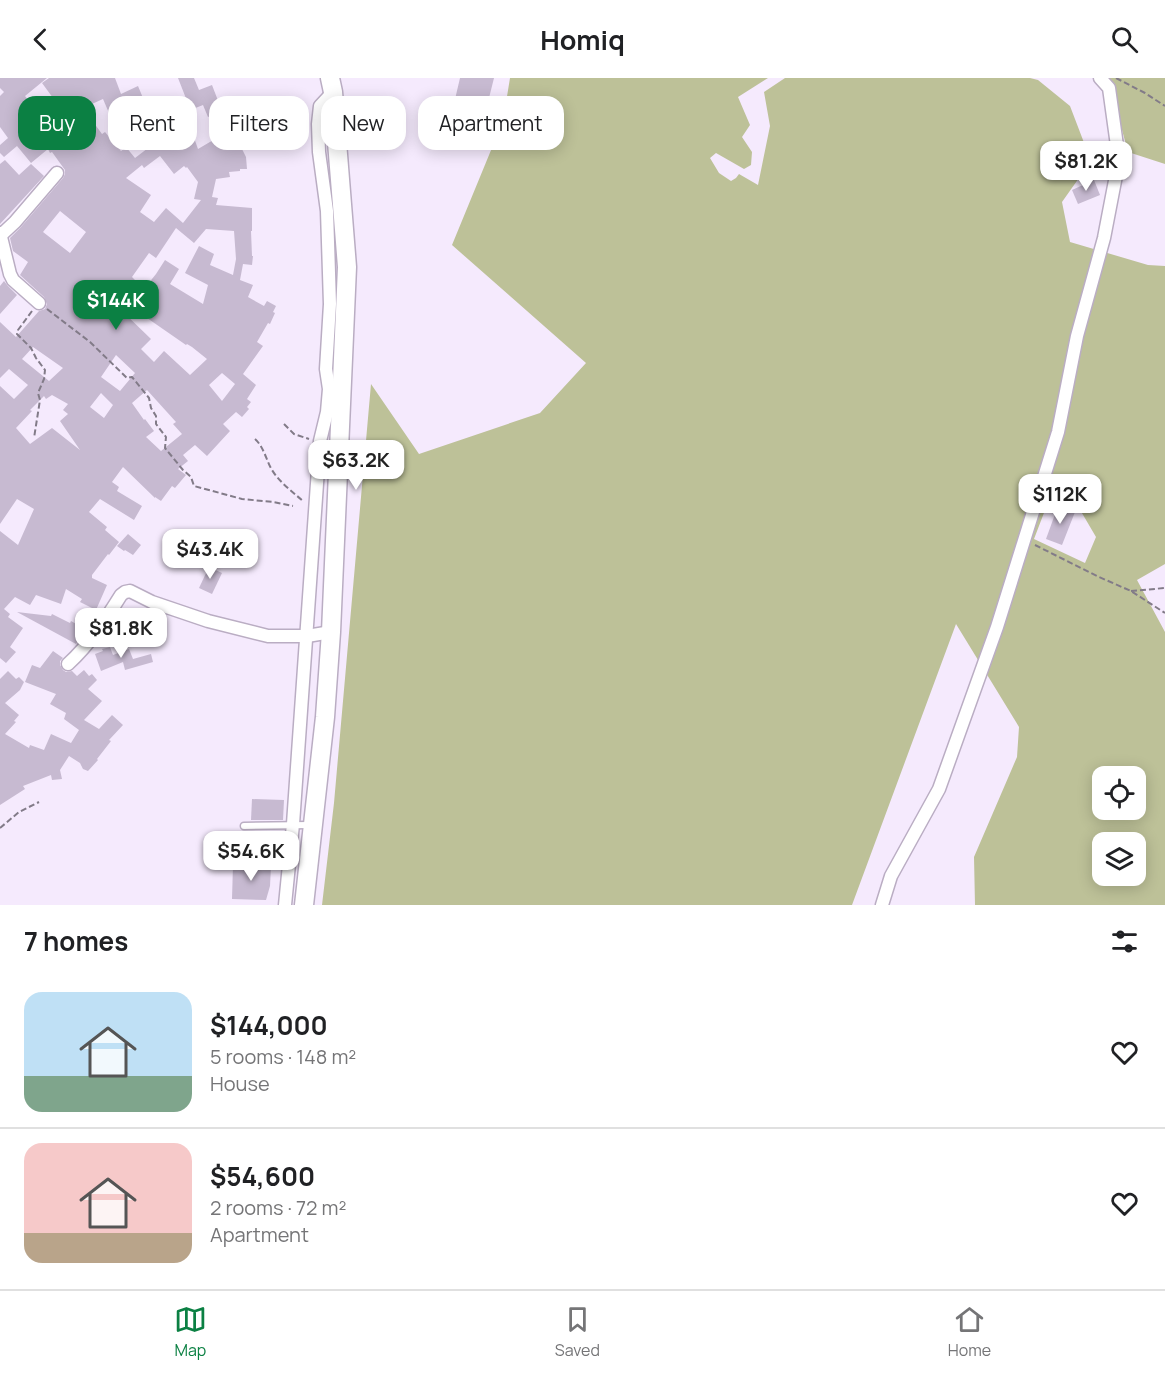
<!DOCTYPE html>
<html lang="en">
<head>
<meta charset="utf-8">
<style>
  body { margin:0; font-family:Manrope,sans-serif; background:#f2f2f2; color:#202124; height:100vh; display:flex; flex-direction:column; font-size:22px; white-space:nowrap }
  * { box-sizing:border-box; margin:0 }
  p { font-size:20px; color:#757577 }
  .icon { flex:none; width:33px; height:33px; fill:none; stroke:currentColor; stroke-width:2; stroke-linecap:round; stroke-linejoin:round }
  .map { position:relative; height:827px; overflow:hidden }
  .drawer { display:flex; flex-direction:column; background:#fff; flex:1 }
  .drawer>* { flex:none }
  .guide { position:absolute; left:18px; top:18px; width:600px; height:54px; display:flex; gap:12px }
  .tools { position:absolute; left:1092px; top:688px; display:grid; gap:12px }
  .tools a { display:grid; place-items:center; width:54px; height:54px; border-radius:12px; background:#fff; box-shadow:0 3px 15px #0003; font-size:30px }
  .price { position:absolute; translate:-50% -51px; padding:0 14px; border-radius:12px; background:#fff; color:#222; font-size:20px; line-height:39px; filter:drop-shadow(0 2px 3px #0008) }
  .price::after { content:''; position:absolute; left:50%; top:36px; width:18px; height:14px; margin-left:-9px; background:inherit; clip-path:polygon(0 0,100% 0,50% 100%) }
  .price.selected { background:#0b8043; color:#fff }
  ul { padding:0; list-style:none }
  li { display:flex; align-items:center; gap:18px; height:150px; padding:0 24px }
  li+li { border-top:2px solid #e0e0e0 }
  li span { display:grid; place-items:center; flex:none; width:168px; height:120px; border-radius:18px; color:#555 }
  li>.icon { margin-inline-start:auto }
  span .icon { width:72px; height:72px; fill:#fffc; stroke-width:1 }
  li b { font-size:26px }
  h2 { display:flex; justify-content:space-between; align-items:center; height:72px; padding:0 24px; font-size:26px }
  .pill { padding:0 21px; border-radius:18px; background:#fff; box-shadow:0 3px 15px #0003; font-size:21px; line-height:54px }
  .pill.selected { background:#0b8043; color:#fff }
  header { display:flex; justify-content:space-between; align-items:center; height:78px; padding:0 24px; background:#fff; font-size:27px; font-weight:700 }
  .tabs { display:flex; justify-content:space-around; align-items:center; height:84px; border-top:2px solid #e0e0e0; background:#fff; font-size:16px; color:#757577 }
  .tabs a { display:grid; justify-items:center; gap:3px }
  .tabs .selected { color:#0b8043 }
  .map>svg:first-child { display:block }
  .forest { fill:#bdc198; fill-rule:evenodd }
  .building { fill:#c7bad1; fill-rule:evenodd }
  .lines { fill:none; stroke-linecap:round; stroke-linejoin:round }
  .service-casing { stroke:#baadc3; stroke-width:9 }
  .minor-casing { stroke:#baadc3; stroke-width:15 }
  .secondary-casing { stroke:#baadc3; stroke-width:21 }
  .path { stroke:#827b88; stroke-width:2; stroke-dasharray:6 3; stroke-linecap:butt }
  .service { stroke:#fff; stroke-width:6 }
  .minor { stroke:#fff; stroke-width:12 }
  .secondary { stroke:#fff; stroke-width:18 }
</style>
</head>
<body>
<header><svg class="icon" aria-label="back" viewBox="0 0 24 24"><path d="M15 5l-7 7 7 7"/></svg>Homiq<svg class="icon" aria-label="search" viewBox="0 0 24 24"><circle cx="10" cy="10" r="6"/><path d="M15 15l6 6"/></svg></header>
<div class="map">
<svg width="1165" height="827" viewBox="0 0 1165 827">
  <rect width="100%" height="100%" fill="#f5eafd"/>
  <g class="forest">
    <path d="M510,0H768L738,19L750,47L742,59L752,74L751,87L744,91L716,75L710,80L719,95L731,103L736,100L739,96L758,107L770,48L764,14L785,0H1030L1038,2L1070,28L1091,83L1062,124L1070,164L1148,187L1165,188V486L1137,502L1165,554V827H975L974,779L1017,679L1019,649L956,546L852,827H322L334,725L371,306L419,376L540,335L586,285L452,167L503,43ZM1055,406L1079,430L1096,459L1085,485L1034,461ZM1102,699H1136V732H1102ZM1102,765H1136V798H1102Z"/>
    <path d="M1106,0H1165V86L1128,74L1109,4Z"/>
  </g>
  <g class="building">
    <path d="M0,0H47L25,18L39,36L56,24L42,5L49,0H115L121,16L138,8L143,20L141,21L143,26L127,34L128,37L112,42L103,21L83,30L102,56L105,54L121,73L126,69L135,80L152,67L148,59L169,47L187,40L198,71L215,61L217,63L234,55L246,79L247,91H240V93L229,94L230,99L216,101L212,119L218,120L216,127L252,130V153H251L252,178H253L252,187L243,186L240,202L253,207L248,219L264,228L267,223L276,228L273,234L275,235L270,246L268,245L257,264L263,268L243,296L256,307L247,321L251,324L247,329L249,331L242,339L236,334L223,346L230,353L207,378L195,367L183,377L188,383L178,391L186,397L175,410L172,408L161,423L155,419V420L123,389L112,404L119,409L117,413L142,428L134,442L100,421L89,434L107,449L105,452L119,464L109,477L108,476L92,497V500L107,507L96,532L80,524L82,521L66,511L61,526L36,517L30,527L15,519L4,531L10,536L8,539L23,550L10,569L16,574L6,585L0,580V453L18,467L34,431L17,421L0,446V308L14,321L28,307L9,291L0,300V244L16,259L39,233L45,231L47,226L44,219L20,197L28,184L13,173L10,160L21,149L63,100L65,96V92L52,74L50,75L48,71L31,85L17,68L4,79L0,75V67L8,60L0,49V18L4,14L0,10ZM160,78L174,96L184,88L186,90L187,89L198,104L194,121L201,122L183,145L166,130L154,144L140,134L151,117L126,100L142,87L144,90ZM60,133L86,154L70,175L43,154ZM176,150L194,165L206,151L234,153L236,181L233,197L210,187L214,176L199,168L185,195L208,207L203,226L170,206L179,191L165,182L156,196L144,211L132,199L149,175L156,180ZM124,224L186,267L187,266L192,269L207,281L190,297L164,273L154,284L141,271L151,261L119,230ZM33,269L63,290L49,303L22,281ZM116,277L135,295L120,313L101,299ZM222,295L235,306L222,323L209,307ZM147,312L176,344L173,346L182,356L161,373L146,359L154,353L145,341L144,342L132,325ZM101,315L113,327L104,340L90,329ZM52,317L68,326L63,332L68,336L60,343L80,372L52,350L30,366L16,350L32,333L30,332L44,318L46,321Z"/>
    <path d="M178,0H194L199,12L212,7L222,33L208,39L203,27L183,35L179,26L187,23Z"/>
    <path d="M460,0H494L483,44L475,42L472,53L466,54L456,49L459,39L452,34Z"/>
    <path d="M5,82L19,97L31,86L44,98L0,146V86Z"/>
    <path d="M1094,102L1100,117L1078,126L1072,112Z"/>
    <path d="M4,203L8,208L17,217L0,236V208Z"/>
    <path d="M1058,428L1075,434L1062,467L1046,461Z"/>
    <path d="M128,456L141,467L133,477L125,472L124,473L117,468Z"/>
    <path d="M209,489L222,495L212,516L199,510Z"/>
    <path d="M17,534L51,538L52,536L70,545L71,543L85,551L76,566Z"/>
    <path d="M110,569L113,577L129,571L133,581L151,576L153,584L125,592L123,584L101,593L95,576L103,573L102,571Z"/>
    <path d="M53,573L63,580L60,583V587L63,592L66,594L72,593L77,598L84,592L89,598L92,596L97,602L88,611L102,623L84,642L99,651L112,637L123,647L109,662L111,663L97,681L98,682L88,693L83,691L80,685L69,678L60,692L62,701L52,702L51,697L23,708L25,711L0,727V601L8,593L16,601L19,599L24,604L20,612L5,625L19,637L14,643L16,644L5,656L29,670L30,667L44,672L51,656L71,665L79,652L64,641L66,635L50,626L56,616L25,604L32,587L40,590Z"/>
    <path d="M252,721L284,722L283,742H251Z"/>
    <path d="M233,787L271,788L270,808L266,822L232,821Z"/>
  </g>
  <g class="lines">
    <g class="service-casing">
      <path id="service" d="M244,748L309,747"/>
    </g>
    <g class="minor-casing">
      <g id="minor">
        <path d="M0,155L10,196L13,202L39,225"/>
        <path d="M1,157L15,144L57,95"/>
        <path d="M68,586C90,566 106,541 121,517L125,514L130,513L152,524L208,543L268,558H307L331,554"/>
        <path d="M285,827L293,746L320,363L327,334L329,311L326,291L330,226L327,133L319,74L318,46L320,28L333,14"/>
        <path d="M882,827L891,798L939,711L997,549L1058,354L1077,258L1104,160L1119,82L1109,10L1100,0"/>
      </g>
    </g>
    <g class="secondary-casing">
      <path id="secondary" d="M304,827L325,639L331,554L347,189L333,14L330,0"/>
    </g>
    <g class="path">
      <path d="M1116,0L1145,15L1165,28"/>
      <path d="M47,231L90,264L127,300L132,299L149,320L151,330L156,338V346L166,359L165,370L183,392L191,399L194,408L242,421L273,424L293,428"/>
      <path d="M32,233L18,252L17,256L31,270L36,280L45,292L44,301L38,315L40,322L34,360"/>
      <path d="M284,346L294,356L309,361"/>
      <path d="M255,361C264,369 266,382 272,392C280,405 293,414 304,424"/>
      <path d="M1035,467L1099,499L1131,513L1165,535"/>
      <path d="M1131,513L1165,510"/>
      <path d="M0,750L19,734L39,724"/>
    </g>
    <use href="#service" class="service"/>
    <use href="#minor" class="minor"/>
    <use href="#secondary" class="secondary"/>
  </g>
</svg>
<div class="tools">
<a><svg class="icon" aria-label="locate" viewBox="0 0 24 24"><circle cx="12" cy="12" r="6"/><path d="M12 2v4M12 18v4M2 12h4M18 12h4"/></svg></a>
<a><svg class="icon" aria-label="layers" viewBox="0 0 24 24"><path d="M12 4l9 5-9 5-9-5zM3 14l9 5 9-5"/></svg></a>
</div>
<b class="price" style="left:1086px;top:114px">$81.2K</b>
<b class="price selected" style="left:116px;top:253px">$144K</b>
<b class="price" style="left:356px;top:413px">$63.2K</b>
<b class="price" style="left:1060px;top:447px">$112K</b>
<b class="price" style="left:210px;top:502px">$43.4K</b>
<b class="price" style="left:121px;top:581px">$81.8K</b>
<b class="price" style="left:251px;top:804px">$54.6K</b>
<div class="guide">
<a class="pill selected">Buy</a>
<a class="pill">Rent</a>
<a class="pill">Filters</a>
<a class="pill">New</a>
<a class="pill">Apartment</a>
</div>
</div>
<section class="drawer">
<h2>7 homes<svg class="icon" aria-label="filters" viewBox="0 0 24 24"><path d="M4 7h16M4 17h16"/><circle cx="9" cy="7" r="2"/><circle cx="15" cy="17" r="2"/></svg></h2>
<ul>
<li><span style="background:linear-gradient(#bfe0f5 70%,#7fa58c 0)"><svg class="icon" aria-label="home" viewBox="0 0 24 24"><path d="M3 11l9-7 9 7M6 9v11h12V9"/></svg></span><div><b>$144,000</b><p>5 rooms · 148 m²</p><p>House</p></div><svg class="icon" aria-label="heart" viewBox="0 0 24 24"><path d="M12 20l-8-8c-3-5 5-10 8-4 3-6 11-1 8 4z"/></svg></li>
<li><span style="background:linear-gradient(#f6c9c9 75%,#b9a48a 0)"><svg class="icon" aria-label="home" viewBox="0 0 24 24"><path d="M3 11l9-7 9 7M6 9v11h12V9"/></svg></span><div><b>$54,600</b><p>2 rooms · 72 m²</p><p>Apartment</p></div><svg class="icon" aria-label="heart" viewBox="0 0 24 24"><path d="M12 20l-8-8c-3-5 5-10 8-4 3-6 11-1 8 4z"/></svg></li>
</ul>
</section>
<nav class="tabs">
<a class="selected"><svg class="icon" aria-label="map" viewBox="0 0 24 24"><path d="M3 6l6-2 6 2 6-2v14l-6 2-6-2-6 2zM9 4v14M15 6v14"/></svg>Map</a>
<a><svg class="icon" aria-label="saved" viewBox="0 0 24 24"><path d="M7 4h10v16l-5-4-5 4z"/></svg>Saved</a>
<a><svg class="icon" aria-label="home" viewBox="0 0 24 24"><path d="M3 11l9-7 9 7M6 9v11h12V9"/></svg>Home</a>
</nav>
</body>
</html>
